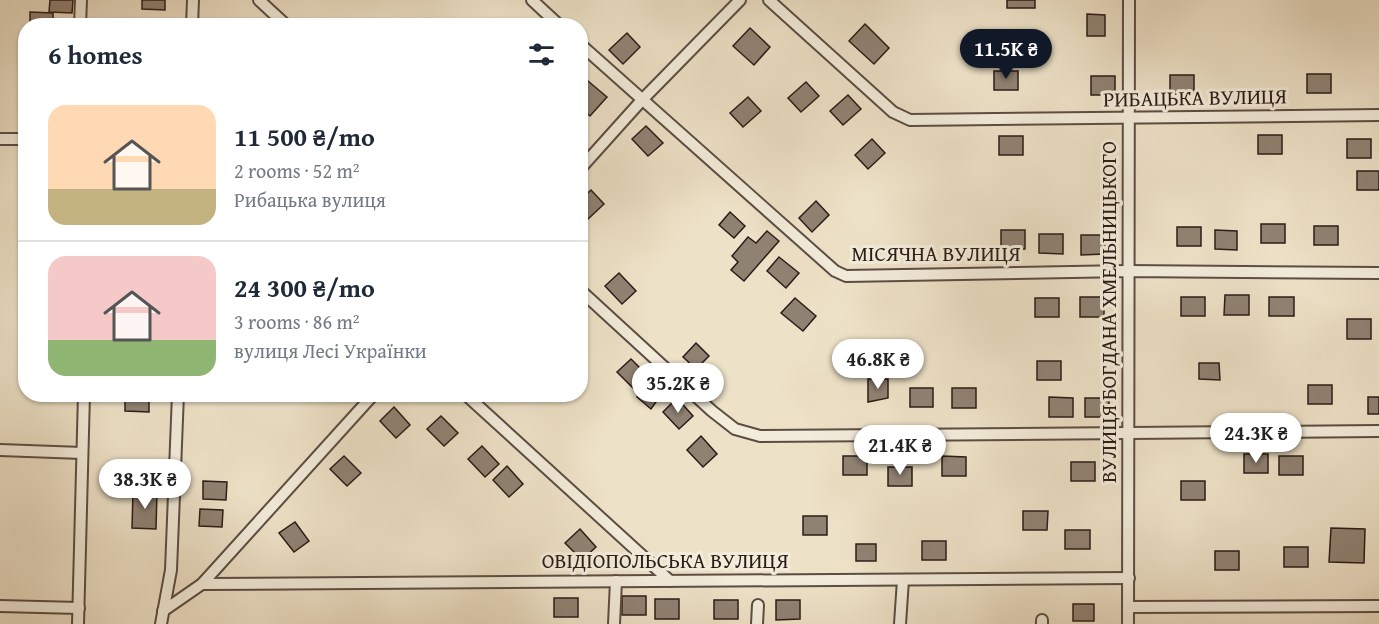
<!DOCTYPE html>
<html lang="en">
<head>
<meta charset="utf-8">
<style>
  body { margin:0; font-family:"Gentium Book Plus",serif; background:#f6f6f7; color:#1f2937; height:100vh; display:flex; flex-direction:column; font-size:22px; white-space:nowrap }
  * { box-sizing:border-box; margin:0 }
  p { font-size:20px; color:#747a83 }
  .icon { flex:none; width:33px; height:33px; fill:none; stroke:currentColor; stroke-width:2; stroke-linecap:round; stroke-linejoin:round }
  .map { position:relative; flex:1; overflow:hidden }
  .details { position:absolute; left:18px; top:18px; width:570px; height:384px; display:flex; flex-direction:column; background:#fff; border-radius:24px; box-shadow:0 2px 4px #0004 }
  .details>* { flex:none }
  .price { position:absolute; translate:-50% -51px; padding:0 14px; border-radius:21px; background:#fff; color:#222; font-size:20px; line-height:39px; filter:drop-shadow(0 2px 3px #0008) }
  .price::after { content:''; position:absolute; left:50%; top:36px; width:18px; height:14px; margin-left:-9px; background:inherit; clip-path:polygon(0 0,100% 0,50% 100%) }
  .price.current { background:#111827; color:#fff }
  ul { padding:0; list-style:none }
  li { display:flex; align-items:center; gap:18px; height:150px; padding:0 30px }
  li+li { border-top:2px solid #e0e1e3 }
  li span { display:grid; place-items:center; flex:none; width:168px; height:120px; border-radius:18px; color:#555 }
  li>.icon { margin-inline-start:auto }
  span .icon { width:72px; height:72px; fill:#fffc; stroke-width:1 }
  li b { font-size:26px }
  h2 { display:flex; justify-content:space-between; align-items:center; height:72px; padding:0 30px; font-size:26px }
  .map>svg:first-child { display:block }
  .building { fill:#908273; stroke:#2b1c17; stroke-width:1.5 }
  .lines { fill:none; stroke-linecap:round; stroke-linejoin:round }
  .minor-casing { stroke:#5c4d43; stroke-width:14 }
  .minor { stroke:#f3ecdb; stroke-width:10 }
  .labels { text-anchor:middle; stroke-width:6; stroke-linejoin:round; paint-order:stroke }
  .street-label { font-size:21px; fill:#2b1c17; stroke:#f3ecdb }
</style>
</head>
<body>
<div class="map">
<svg width="1379" height="624" viewBox="0 0 1379 624">
  <rect width="100%" height="100%" fill="#ede1c7"/>
  <filter id="stains"><feTurbulence type="fractalNoise" baseFrequency=".00333" numOctaves="4"/><feColorMatrix values="0 0 0 0 .2 0 0 0 0 .09 0 0 0 0 .02 0 0 0 .5 -.17"/></filter>
  <radialGradient id="worn" r=".72"><stop offset=".6" stop-color="#630" stop-opacity="0"/><stop offset="1" stop-color="#630" stop-opacity=".3"/></radialGradient>
  <g class="building">
    <path d="M50,0H73L72,13L49,12Z"/>
    <path d="M142,0H165V10L142,9Z"/>
    <rect x="1007" y="0" width="28" height="8"/>
    <path d="M30,12L53,13V26H30Z"/>
    <path d="M1087,14L1105,15V36H1087Z"/>
    <path d="M865,24L889,48L874,64L849,41Z"/>
    <path d="M750,28L770,47L754,65L733,46Z"/>
    <path d="M627,33L640,47L623,64L609,50Z"/>
    <rect x="994" y="71" width="24" height="19"/>
    <rect x="1307" y="74" width="24" height="19"/>
    <rect x="1170" y="75" width="24" height="19"/>
    <rect x="1091" y="76" width="24" height="19"/>
    <path d="M588,81L607,97L590,116L580,107V89Z"/>
    <path d="M806,82L819,96L801,112L788,98Z"/>
    <path d="M848,95L861,109L843,125L830,111Z"/>
    <path d="M748,97L761,111L743,127L730,113Z"/>
    <path d="M646,126L663,143L648,156L632,139Z"/>
    <rect x="1258" y="135" width="24" height="19"/>
    <rect x="999" y="136" width="24" height="19"/>
    <path d="M872,139L885,153L868,169L855,155Z"/>
    <rect x="1347" y="139" width="24" height="19"/>
    <rect x="1357" y="171" width="22" height="19"/>
    <path d="M591,190L604,204L587,220L580,213V200Z"/>
    <path d="M816,201L829,215L812,232L799,218Z"/>
    <path d="M730,212L745,226L734,238L719,225Z"/>
    <rect x="1261" y="224" width="24" height="19"/>
    <rect x="1314" y="226" width="24" height="19"/>
    <rect x="1177" y="227" width="24" height="19"/>
    <rect x="1001" y="230" width="24" height="19"/>
    <path d="M1215,230L1237,231V250L1215,249Z"/>
    <path d="M767,231L779,241L744,281L731,270L738,262L732,256L748,237L756,243Z"/>
    <path d="M1039,234H1063V254L1039,253Z"/>
    <path d="M1081,235H1105V254L1081,255Z"/>
    <path d="M779,257L799,273L786,288L767,271Z"/>
    <path d="M619,273L636,291L622,304L605,286Z"/>
    <path d="M1225,295H1249V315H1224Z"/>
    <rect x="1080" y="297" width="24" height="20"/>
    <rect x="1181" y="297" width="24" height="19"/>
    <rect x="1269" y="297" width="25" height="19"/>
    <path d="M795,298L816,316L803,331L781,313Z"/>
    <rect x="1035" y="298" width="24" height="19"/>
    <rect x="1347" y="319" width="24" height="20"/>
    <path d="M696,343L709,356L696,369L683,357Z"/>
    <path d="M631,359L648,376L634,389L617,372Z"/>
    <rect x="1037" y="361" width="24" height="19"/>
    <path d="M1199,363H1219L1220,380L1199,379Z"/>
    <path d="M656,374L667,383L653,400L656,402L651,409L637,397Z"/>
    <path d="M868,379H888V398L868,402Z"/>
    <rect x="1308" y="385" width="24" height="19"/>
    <rect x="910" y="388" width="23" height="19"/>
    <rect x="952" y="388" width="24" height="20"/>
    <path d="M125,394H149V412L125,411Z"/>
    <path d="M1049,397L1073,398V417H1049Z"/>
    <rect x="1368" y="397" width="11" height="17"/>
    <path d="M677,398L693,416L679,429L663,412Z"/>
    <rect x="1085" y="398" width="24" height="19"/>
    <path d="M394,407L410,425L396,438L380,421Z"/>
    <path d="M441,416L458,433L444,446L427,429Z"/>
    <path d="M701,436L717,454L703,467L687,450Z"/>
    <path d="M482,446L499,464L485,477L468,459Z"/>
    <rect x="1244" y="454" width="24" height="19"/>
    <path d="M344,456L361,473L347,486L330,469Z"/>
    <rect x="843" y="456" width="24" height="19"/>
    <path d="M942,456L966,457V476H942Z"/>
    <rect x="1279" y="456" width="24" height="19"/>
    <rect x="1071" y="462" width="24" height="19"/>
    <path d="M507,466L523,484L509,497L493,480Z"/>
    <rect x="888" y="467" width="24" height="19"/>
    <path d="M203,481L227,482L226,500L203,499Z"/>
    <rect x="1181" y="481" width="24" height="19"/>
    <path d="M133,490L157,491L156,529L132,528Z"/>
    <path d="M200,509L223,510L222,527L199,526Z"/>
    <path d="M1023,511H1048L1047,530H1023Z"/>
    <rect x="803" y="516" width="24" height="19"/>
    <path d="M295,522L309,541L294,552L279,533Z"/>
    <path d="M1331,528L1365,529L1364,563L1329,562Z"/>
    <path d="M580,529L596,547L582,560L565,543Z"/>
    <rect x="1065" y="530" width="25" height="19"/>
    <rect x="922" y="541" width="24" height="19"/>
    <rect x="856" y="544" width="20" height="17"/>
    <rect x="1284" y="547" width="24" height="20"/>
    <rect x="1215" y="551" width="24" height="19"/>
    <rect x="622" y="596" width="24" height="19"/>
    <rect x="554" y="598" width="24" height="19"/>
    <rect x="655" y="599" width="24" height="20"/>
    <rect x="714" y="600" width="24" height="19"/>
    <path d="M776,600H800V619L776,620Z"/>
    <rect x="1073" y="604" width="21" height="17"/>
  </g>
  <g class="lines">
    <g class="minor-casing">
      <g id="minor">
        <path d="M259,0L287,26"/>
        <path d="M532,0L560,26"/>
        <path d="M769,0L893,112L910,120L1379,115"/>
        <path d="M80,26L81,0"/>
        <path d="M192,26L193,0"/>
        <path d="M580,44L835,271L846,276L1127,271L1379,273"/>
        <path d="M0,139H26"/>
        <path d="M580,169L642,100L740,0"/>
        <path d="M580,290L712,411L735,429L760,436L1379,431"/>
        <path d="M465,394L670,581"/>
        <path d="M0,450L82,453"/>
        <path d="M202,584L1129,578"/>
        <path d="M0,606L79,608"/>
        <path d="M1129,607L1379,606"/>
        <path d="M163,611L202,584L374,394"/>
        <path d="M78,624L84,394"/>
        <path d="M161,624L171,570L178,394"/>
        <path d="M614,624L616,581"/>
        <path d="M757,624L758,605"/>
        <path d="M900,624L903,580"/>
        <path d="M1042,624V620"/>
        <path d="M1128,624L1129,0"/>
      </g>
    </g>
    <use href="#minor" class="minor"/>
  </g>
  <g class="labels">
    <g class="street-label">
      <text transform="translate(1195 98) rotate(-1)" y="7">РИБАЦЬКА ВУЛИЦЯ</text>
      <text x="936" y="261">МІСЯЧНА ВУЛИЦЯ</text>
      <text transform="translate(1109 312) rotate(-90)" y="7">ВУЛИЦЯ БОГДАНА ХМЕЛЬНИЦЬКОГО</text>
      <text x="665" y="568">ОВІДІОПОЛЬСЬКА ВУЛИЦЯ</text>
    </g>
  </g>
  <rect width="100%" height="100%" filter="url(#stains)"/>
  <rect width="100%" height="100%" fill="url(#worn)"/>
</svg>
<b class="price current" style="left:1006px;top:80px">11.5K ₴</b>
<b class="price" style="left:878px;top:390px">46.8K ₴</b>
<b class="price" style="left:678px;top:414px">35.2K ₴</b>
<b class="price" style="left:1256px;top:464px">24.3K ₴</b>
<b class="price" style="left:900px;top:476px">21.4K ₴</b>
<b class="price" style="left:145px;top:510px">38.3K ₴</b>
<section class="details">
<h2>6 homes<svg class="icon" aria-label="filters" viewBox="0 0 24 24"><path d="M4 7h16M4 17h16"/><circle cx="9" cy="7" r="2"/><circle cx="15" cy="17" r="2"/></svg></h2>
<ul>
<li><span style="background:linear-gradient(#ffd9b3 70%,#c2b280 0)"><svg class="icon" aria-label="home" viewBox="0 0 24 24"><path d="M3 11l9-7 9 7M6 9v11h12V9"/></svg></span><div><b>11 500 ₴/mo</b><p>2 rooms · 52 m²</p><p>Рибацька вулиця</p></div></li>
<li><span style="background:linear-gradient(#f6c9c9 70%,#8fb573 0)"><svg class="icon" aria-label="home" viewBox="0 0 24 24"><path d="M3 11l9-7 9 7M6 9v11h12V9"/></svg></span><div><b>24 300 ₴/mo</b><p>3 rooms · 86 m²</p><p>вулиця Лесі Українки</p></div></li>
</ul>
</section>
</div>
</body>
</html>
